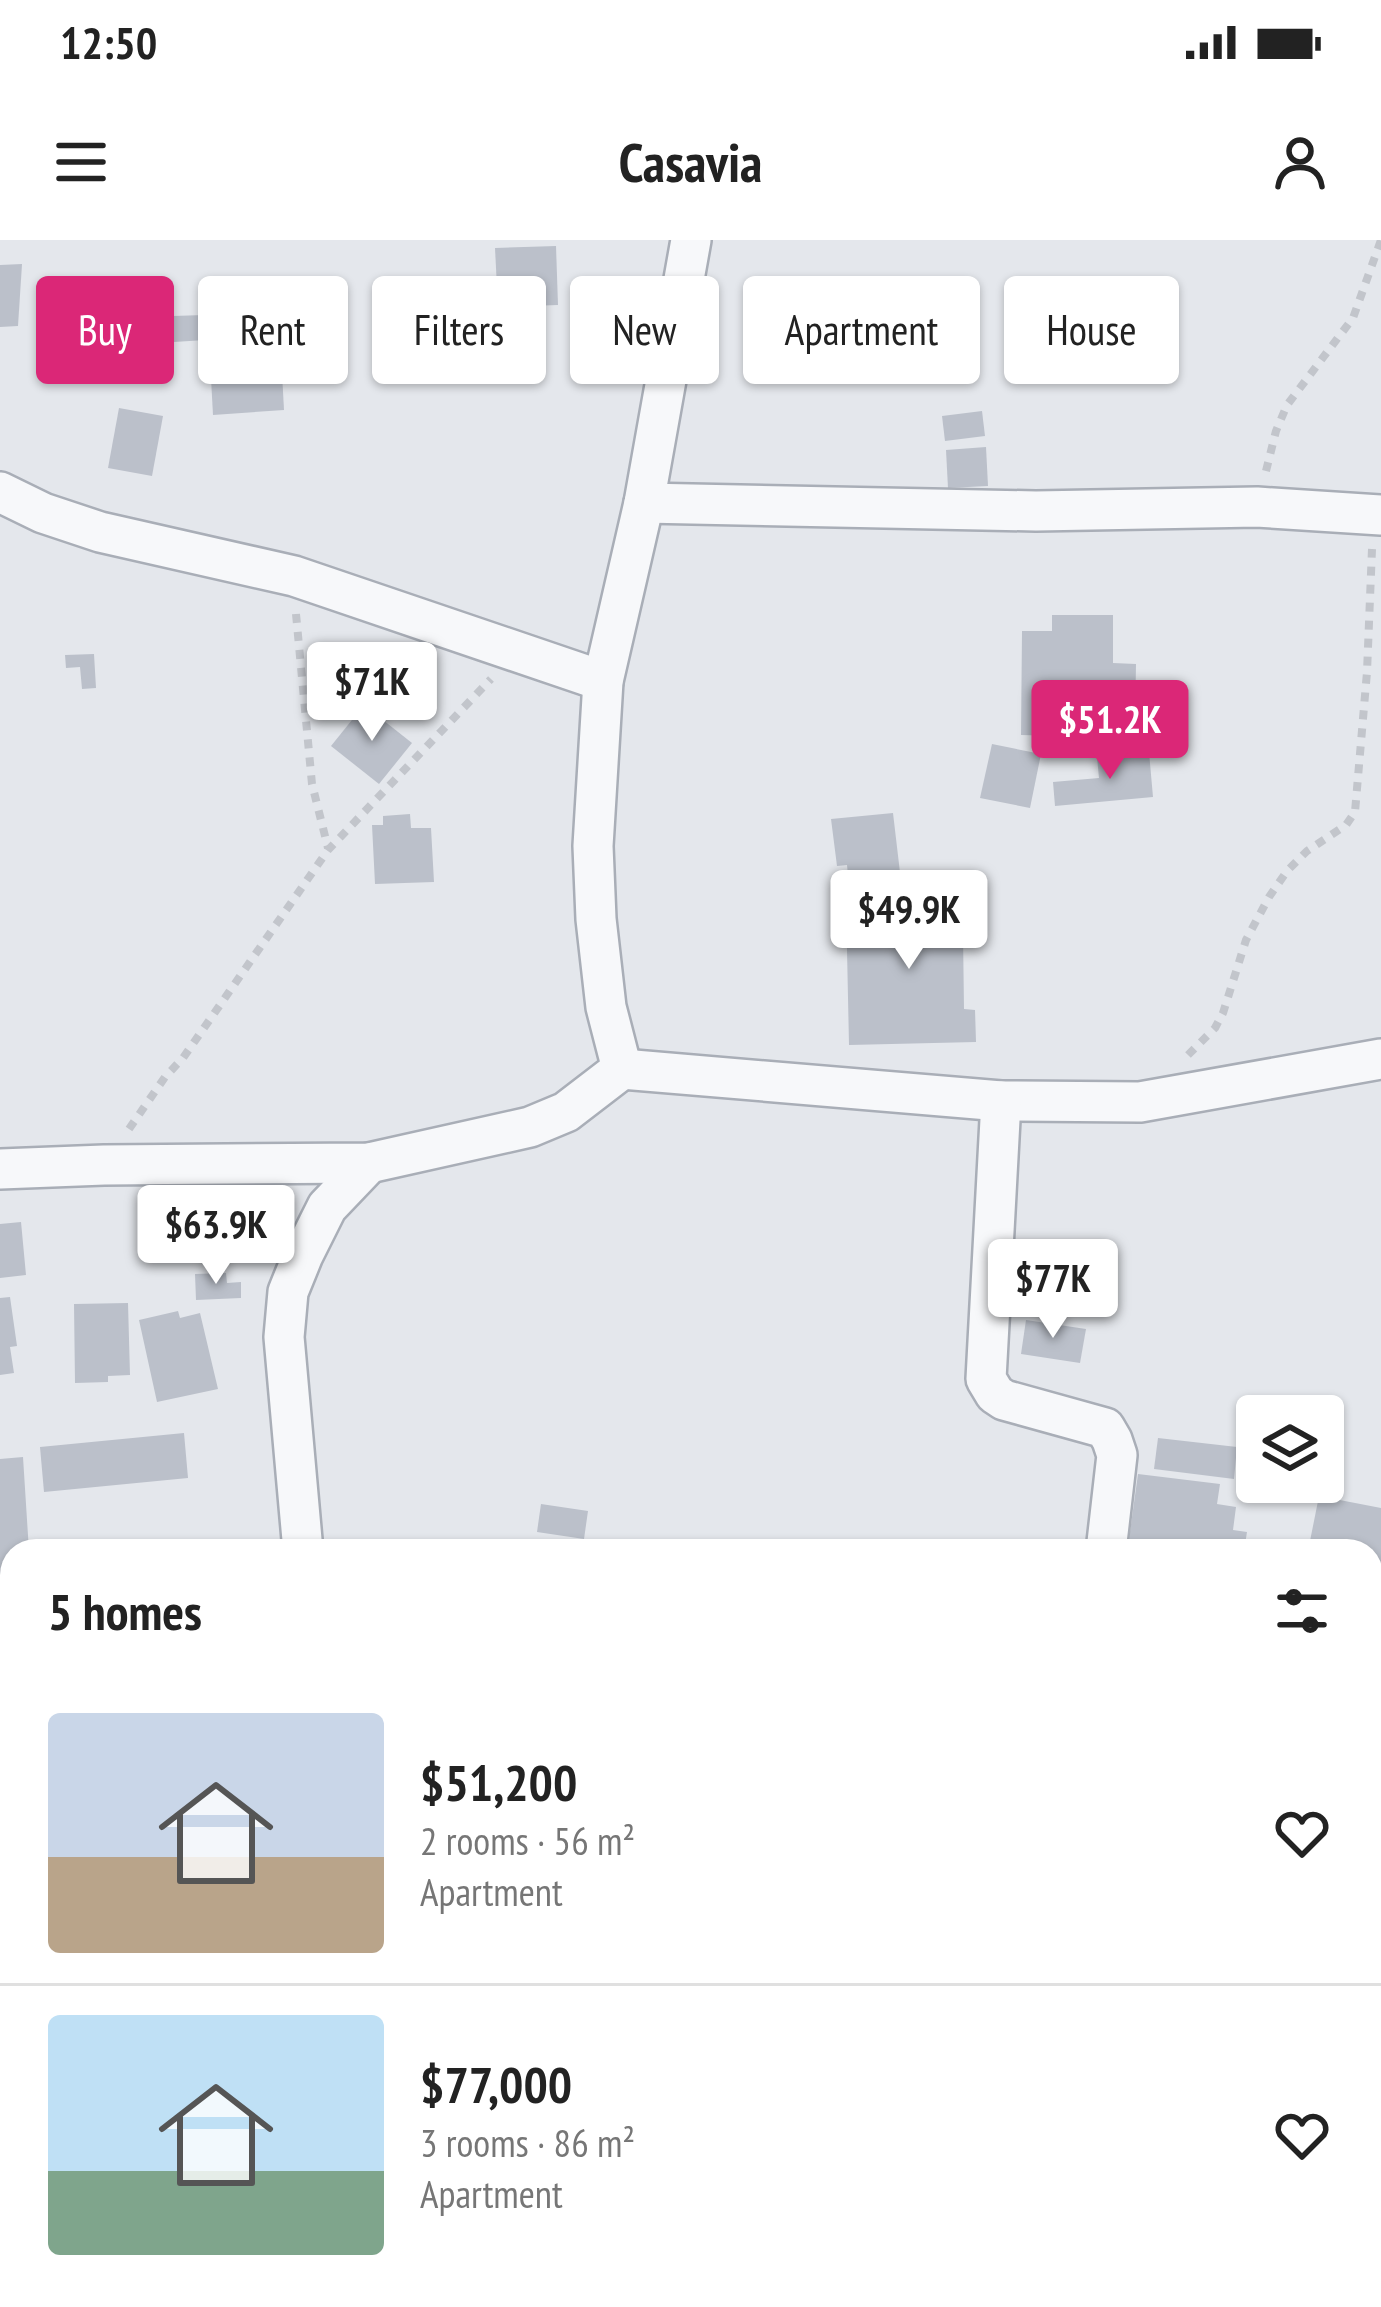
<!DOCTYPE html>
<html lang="en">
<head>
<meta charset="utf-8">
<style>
  body { margin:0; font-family:"PT Sans Narrow",sans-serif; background:#f6f6f6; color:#222; height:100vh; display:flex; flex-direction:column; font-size:45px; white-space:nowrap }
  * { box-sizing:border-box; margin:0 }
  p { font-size:39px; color:#767676 }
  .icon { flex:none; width:66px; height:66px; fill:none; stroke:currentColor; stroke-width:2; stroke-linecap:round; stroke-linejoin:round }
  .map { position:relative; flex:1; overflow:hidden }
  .details { position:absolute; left:0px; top:1299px; width:1383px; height:768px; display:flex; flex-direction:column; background:#fff; border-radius:36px 36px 0 0; box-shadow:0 3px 9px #0004 }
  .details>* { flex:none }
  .banner { position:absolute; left:36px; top:36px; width:1311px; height:108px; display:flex; gap:24px }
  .tools { position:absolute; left:1236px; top:1155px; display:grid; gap:24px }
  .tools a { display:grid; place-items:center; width:108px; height:108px; border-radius:12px; background:#fff; box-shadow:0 3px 9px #0004; font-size:60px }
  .price { position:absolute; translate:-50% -102px; padding:0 27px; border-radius:12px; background:#fff; color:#222; font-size:39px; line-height:78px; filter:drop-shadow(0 3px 6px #0008) }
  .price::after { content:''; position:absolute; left:50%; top:72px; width:36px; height:27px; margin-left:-18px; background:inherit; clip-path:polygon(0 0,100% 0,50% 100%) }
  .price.active { background:#db2777; color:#fff }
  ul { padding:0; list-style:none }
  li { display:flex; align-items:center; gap:36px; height:300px; padding:0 48px }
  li+li { border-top:3px solid #e0e0e0 }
  li span { display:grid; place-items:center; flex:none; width:336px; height:240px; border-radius:12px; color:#555 }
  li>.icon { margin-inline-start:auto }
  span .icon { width:144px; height:144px; fill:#fffc; stroke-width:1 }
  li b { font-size:51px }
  h2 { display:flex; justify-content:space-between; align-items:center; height:144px; padding:0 48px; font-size:51px }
  .pill { padding:0 42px; border-radius:12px; background:#fff; box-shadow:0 3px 9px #0004; font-size:42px; line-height:108px }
  .pill.active { background:#db2777; color:#fff }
  .status { display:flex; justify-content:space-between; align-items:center; height:84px; padding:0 60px; background:#fff; direction:ltr }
  .status svg { height:33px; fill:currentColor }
  header { display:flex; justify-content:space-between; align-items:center; height:156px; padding:0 48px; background:#fff; font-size:54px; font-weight:700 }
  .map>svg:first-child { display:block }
  .building { fill:#bbc0ca }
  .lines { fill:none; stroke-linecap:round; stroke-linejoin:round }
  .minor-casing { stroke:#a9aeb7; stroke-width:44 }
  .path { stroke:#c2c5cb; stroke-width:8; stroke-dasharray:9 9; stroke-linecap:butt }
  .minor { stroke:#f7f8fa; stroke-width:39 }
</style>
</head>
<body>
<div class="status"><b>12:50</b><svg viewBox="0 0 49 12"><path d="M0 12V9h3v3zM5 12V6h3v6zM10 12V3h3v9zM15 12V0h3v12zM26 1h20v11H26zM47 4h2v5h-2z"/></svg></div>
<header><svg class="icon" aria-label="menu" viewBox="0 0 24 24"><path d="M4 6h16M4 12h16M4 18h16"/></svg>Casavia<svg class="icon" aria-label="person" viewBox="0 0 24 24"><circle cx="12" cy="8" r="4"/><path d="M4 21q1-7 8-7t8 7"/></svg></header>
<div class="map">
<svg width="1381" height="2067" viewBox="0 0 1381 2067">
  <rect width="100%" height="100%" fill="#e4e7ec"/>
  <g class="building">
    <path d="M556,6L558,65L498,67L495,8Z"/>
    <path d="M22,24L18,86L0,87V25Z"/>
    <path d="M154,41L156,90L118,92L116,42Z"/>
    <path d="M455,46H475L476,85L456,86Z"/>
    <path d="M204,75L205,100L174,102L173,76Z"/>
    <path d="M118,109L119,135L95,136L94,110Z"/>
    <path d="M281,115L284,170L213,175L210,120Z"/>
    <path d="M119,168L163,176L152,236L108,228Z"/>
    <path d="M982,171L985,196L945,201L942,176Z"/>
    <path d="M986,207L988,246L948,248L946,210Z"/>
    <path d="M1052,375H1113V423L1136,424L1135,482H1110V485L1060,484V496L1021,495L1022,391H1052Z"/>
    <path d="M94,414L96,448L82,449L80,427L66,428L65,415Z"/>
    <path d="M364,465L412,503L379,544L331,506Z"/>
    <path d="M992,504L1041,514L1030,568L980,558Z"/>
    <path d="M1149,512L1153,557L1055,566L1053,542L1099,538L1097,517Z"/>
    <path d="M893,573L901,641L849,646L847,625L837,626L831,579Z"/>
    <path d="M410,574L411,588H431L434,642L375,644L372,585H383V576Z"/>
    <path d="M976,659L977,693L963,694L964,769L975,770L976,802L849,805L846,662Z"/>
    <path d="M202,930L255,937L245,1006L179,997L186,946L200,947Z"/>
    <path d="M21,982L26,1035L0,1038V984Z"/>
    <path d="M226,1033L227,1043L241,1042V1058L196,1060L195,1034Z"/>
    <path d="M10,1057L17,1106L10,1107L14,1133L0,1135V1058Z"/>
    <path d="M128,1063L130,1135L108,1136V1142L75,1143L74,1064Z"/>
    <path d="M178,1071L180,1078L200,1073L218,1149L157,1162L139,1080Z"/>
    <path d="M1026,1080L1086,1089L1080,1123L1021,1114Z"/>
    <path d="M184,1193L188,1238L44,1252L40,1207Z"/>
    <path d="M1158,1198L1237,1207L1234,1239L1154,1229Z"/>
    <path d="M23,1217L29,1311H12V1398L0,1399V1219Z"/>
    <path d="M1138,1234L1220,1244L1217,1264L1236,1267L1233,1290L1247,1292L1244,1311H1150L1151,1302L1129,1299Z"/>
    <path d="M1319,1256L1381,1268V1332L1373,1371L1371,1311H1308Z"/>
    <path d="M541,1264L588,1271L584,1299L537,1292Z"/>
  </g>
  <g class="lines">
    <g class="minor-casing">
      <g id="minor">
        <path d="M0,252L43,273L100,292L294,336L603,441"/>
        <path d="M644,263L1036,271L1257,267L1381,275"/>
        <path d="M622,829L1001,861L1140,862L1381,819"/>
        <path d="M1001,861L986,1139L995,1154L1004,1160L1105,1188L1112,1200L1117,1215L1106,1311"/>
        <path d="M0,929L104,925L369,923L530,887L566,872L622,829L606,767L596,679L593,606L603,441L644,263L691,0"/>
        <path d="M303,1311L284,1097L288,1052L303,1015L327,967L369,923"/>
        <path d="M0,1557H12"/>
        <path d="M0,1640L12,1650"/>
        <path d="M1371,1672L1381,1668"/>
        <path d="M213,2055L216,2067"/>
      </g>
    </g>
    <g class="path">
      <path d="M1266,231L1276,191L1287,165L1353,78L1381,0"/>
      <path d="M296,374L312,544L328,608"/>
      <path d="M1188,815L1215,788L1223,773L1246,700L1269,657L1287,631L1307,611L1346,585L1355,572L1367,432L1372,309"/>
      <path d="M129,889L165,837L183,818L328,610L491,439"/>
    </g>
    <use href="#minor" class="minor"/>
  </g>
</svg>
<div class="tools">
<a><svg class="icon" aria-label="layers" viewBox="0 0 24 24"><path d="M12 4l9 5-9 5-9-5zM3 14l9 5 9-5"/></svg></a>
</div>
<b class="price" style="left:372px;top:504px">$71K</b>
<b class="price active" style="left:1110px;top:542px">$51.2K</b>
<b class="price" style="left:909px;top:732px">$49.9K</b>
<b class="price" style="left:216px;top:1047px">$63.9K</b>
<b class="price" style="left:1053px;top:1101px">$77K</b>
<div class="banner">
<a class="pill active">Buy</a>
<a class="pill">Rent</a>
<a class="pill">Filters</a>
<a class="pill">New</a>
<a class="pill">Apartment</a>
<a class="pill">House</a>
</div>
<section class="details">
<h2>5 homes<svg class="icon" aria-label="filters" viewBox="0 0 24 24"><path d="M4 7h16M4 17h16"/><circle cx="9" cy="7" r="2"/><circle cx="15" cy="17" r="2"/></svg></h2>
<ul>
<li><span style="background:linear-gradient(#c9d6e8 60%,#b9a48a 0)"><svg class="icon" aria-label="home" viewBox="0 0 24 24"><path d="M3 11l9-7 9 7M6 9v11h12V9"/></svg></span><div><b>$51,200</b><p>2 rooms · 56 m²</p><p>Apartment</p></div><svg class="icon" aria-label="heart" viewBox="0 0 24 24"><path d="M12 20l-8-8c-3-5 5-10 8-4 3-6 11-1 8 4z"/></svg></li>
<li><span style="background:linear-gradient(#bfe0f5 65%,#7fa58c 0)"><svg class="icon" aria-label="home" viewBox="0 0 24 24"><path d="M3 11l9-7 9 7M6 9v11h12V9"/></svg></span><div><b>$77,000</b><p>3 rooms · 86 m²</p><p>Apartment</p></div><svg class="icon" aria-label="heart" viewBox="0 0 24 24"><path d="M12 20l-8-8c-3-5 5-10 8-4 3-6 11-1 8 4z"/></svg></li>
</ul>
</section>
</div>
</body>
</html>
